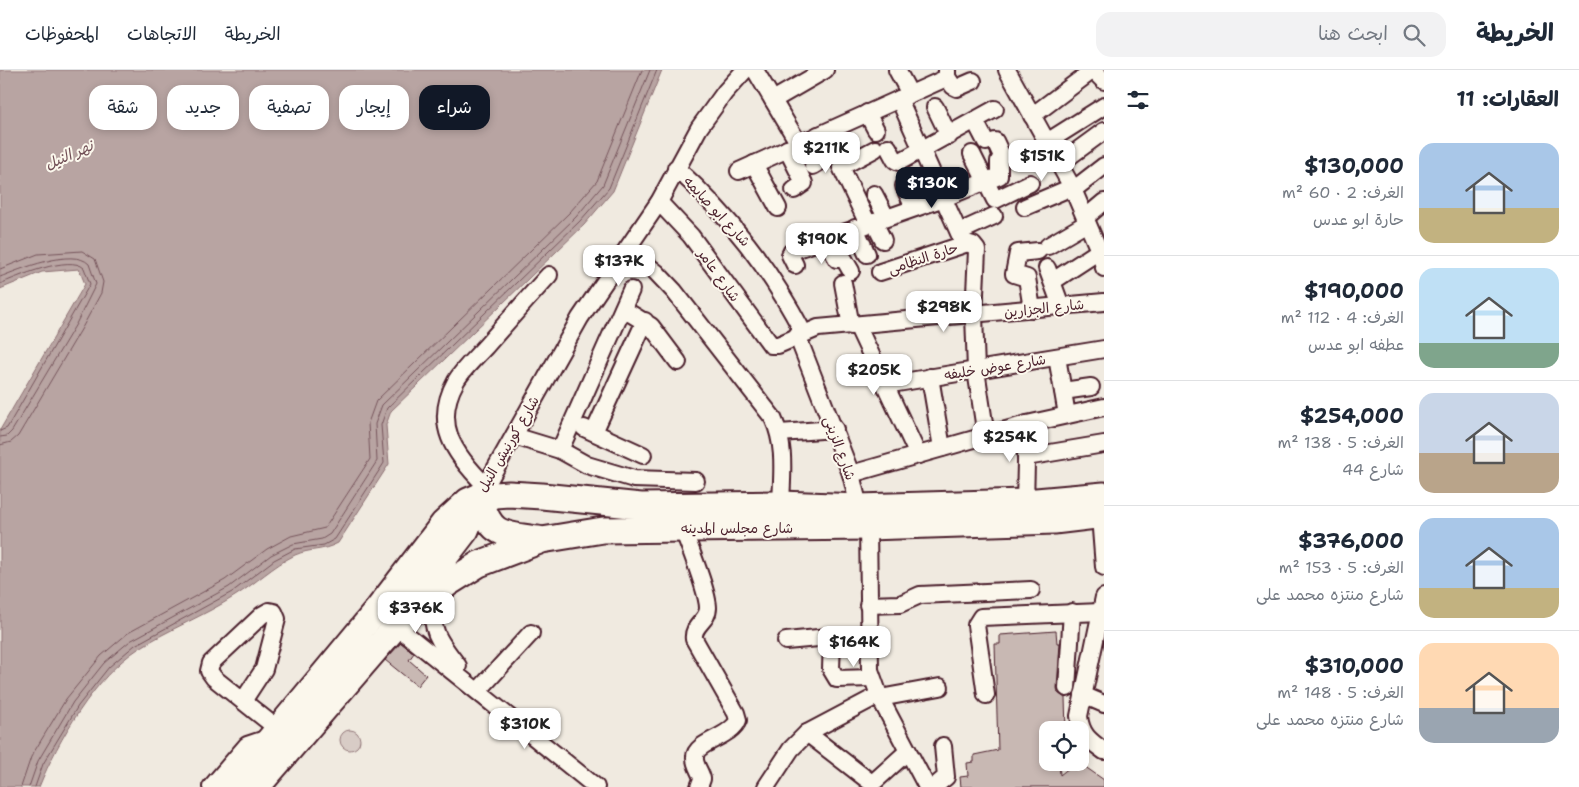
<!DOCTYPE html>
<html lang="ar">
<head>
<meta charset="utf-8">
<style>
  body { margin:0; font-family:"Shantell Sans","Playpen Sans Arabic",sans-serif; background:#f2f2f3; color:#1f2937; direction:rtl; height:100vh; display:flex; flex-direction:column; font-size:19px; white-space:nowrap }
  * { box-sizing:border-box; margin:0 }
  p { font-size:16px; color:#747a83 }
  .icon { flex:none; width:28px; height:28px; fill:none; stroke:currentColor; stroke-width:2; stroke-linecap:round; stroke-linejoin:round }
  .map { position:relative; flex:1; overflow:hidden; direction:ltr }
  .side { display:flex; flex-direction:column; background:#fff; width:475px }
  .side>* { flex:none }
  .banner { position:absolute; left:15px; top:15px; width:475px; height:45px; direction:rtl; display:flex; gap:10px }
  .buttons { position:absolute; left:1039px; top:651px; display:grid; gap:10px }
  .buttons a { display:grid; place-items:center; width:50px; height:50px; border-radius:10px; background:#fff; box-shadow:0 2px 8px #0003; font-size:25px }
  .price { position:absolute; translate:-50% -42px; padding:0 11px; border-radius:10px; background:#fff; color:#222; font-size:16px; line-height:32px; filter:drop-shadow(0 1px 2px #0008) }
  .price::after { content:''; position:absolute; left:50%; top:30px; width:15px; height:11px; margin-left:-8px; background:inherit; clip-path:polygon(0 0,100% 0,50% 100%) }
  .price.on { background:#111827; color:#fff }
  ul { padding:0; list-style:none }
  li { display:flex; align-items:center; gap:15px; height:125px; padding:0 20px }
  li+li { border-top:1px solid #e0e1e3 }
  li span { display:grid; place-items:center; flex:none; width:140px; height:100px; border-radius:15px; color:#555 }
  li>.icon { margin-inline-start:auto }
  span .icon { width:60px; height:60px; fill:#fffc; stroke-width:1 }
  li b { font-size:21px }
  h2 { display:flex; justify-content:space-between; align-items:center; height:60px; padding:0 20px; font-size:21px }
  .chip { padding:0 18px; border-radius:15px; background:#fff; box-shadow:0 2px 8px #0003; font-size:18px; line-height:45px }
  .chip.on { background:#111827; color:#fff }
  header { display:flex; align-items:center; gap:30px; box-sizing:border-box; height:70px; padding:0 25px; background:#fff; border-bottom:1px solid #e0e1e3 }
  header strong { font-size:24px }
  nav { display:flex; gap:28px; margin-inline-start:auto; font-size:18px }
  .search { width:350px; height:45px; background:#f2f2f3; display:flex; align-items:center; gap:12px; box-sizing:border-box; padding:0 18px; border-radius:15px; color:#747a83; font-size:19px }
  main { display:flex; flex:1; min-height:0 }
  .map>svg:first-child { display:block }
  .green { fill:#d8ccc6; stroke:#917678 }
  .water { fill:#b8a4a2; stroke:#8c6f72 }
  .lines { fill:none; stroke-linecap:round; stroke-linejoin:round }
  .shore { stroke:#76545b; stroke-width:1 }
  .building { fill:#c8b8b3; stroke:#4a1f2b }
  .minor-casing { stroke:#4a1f2b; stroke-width:20 }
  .highway-casing { stroke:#4a1f2b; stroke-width:29 }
  .minor { stroke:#fbf7ec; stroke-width:16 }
  .highway { stroke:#fbf7ec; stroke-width:25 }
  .labels { text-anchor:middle; stroke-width:4; stroke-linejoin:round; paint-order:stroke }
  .street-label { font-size:14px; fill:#4a1f2b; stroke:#fbf7ec }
  .water-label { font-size:15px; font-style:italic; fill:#704e55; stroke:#fbf7ec }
</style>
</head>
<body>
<header>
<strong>الخريطة</strong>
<div class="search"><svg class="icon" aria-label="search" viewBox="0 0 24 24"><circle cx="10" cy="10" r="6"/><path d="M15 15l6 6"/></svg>ابحث هنا</div>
<nav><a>الخريطة</a><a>الاتجاهات</a><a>المحفوظات</a></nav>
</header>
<main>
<section class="side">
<h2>العقارات: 11<svg class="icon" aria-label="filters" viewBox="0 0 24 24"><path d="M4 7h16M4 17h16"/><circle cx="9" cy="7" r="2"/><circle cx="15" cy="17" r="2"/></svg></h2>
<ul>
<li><span style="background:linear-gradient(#a9c7e8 65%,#c2b280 0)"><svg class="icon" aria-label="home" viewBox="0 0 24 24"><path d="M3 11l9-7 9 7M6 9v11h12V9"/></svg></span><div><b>$130,000</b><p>الغرف: 2 · 60 m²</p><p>حارة ابو عدس</p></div></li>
<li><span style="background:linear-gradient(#bfe0f5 75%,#7fa58c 0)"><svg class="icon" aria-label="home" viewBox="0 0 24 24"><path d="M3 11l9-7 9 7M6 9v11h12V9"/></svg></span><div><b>$190,000</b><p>الغرف: 4 · 112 m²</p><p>عطفه ابو عدس</p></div></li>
<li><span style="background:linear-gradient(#c9d6e8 60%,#b9a48a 0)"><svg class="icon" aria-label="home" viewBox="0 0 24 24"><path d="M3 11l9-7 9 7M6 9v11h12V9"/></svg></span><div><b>$254,000</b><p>الغرف: 5 · 138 m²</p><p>شارع 44</p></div></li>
<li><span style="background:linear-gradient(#a9c7e8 70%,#c2b280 0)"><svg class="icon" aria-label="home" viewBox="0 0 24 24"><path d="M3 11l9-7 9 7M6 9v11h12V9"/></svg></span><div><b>$376,000</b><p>الغرف: 5 · 153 m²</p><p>شارع منتزه محمد على</p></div></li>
<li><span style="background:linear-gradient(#ffd9b3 65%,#9aa5b1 0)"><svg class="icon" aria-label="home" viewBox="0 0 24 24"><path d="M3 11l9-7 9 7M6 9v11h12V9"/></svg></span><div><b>$310,000</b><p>الغرف: 5 · 148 m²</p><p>شارع منتزه محمد على</p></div></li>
</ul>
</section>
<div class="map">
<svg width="1104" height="717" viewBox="0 0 1104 717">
  <rect width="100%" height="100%" fill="#f0eae0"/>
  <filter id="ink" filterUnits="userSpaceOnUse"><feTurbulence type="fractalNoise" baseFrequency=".02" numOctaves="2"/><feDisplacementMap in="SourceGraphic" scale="10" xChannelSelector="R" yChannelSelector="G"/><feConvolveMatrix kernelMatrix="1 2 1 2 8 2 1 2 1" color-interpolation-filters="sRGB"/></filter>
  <g filter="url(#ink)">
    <circle class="green" cx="350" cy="670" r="10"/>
    <path class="water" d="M0,0H662L613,121L584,155L391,341L386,355L389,394L338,473C321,482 311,478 295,485C273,496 256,513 235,526C204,546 169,559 138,579C95,607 58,670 39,717H0V360L85,214L79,199L42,202L0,219Z"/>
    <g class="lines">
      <g class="shore">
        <path d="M0,199L38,184L82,181L95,189L103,212L101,223L82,258L18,366L11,372L0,375"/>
        <path d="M0,207C18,200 73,177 89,194L96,214L76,254L12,361L7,366L0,367"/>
        <path d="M0,214C16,207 70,184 84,198L90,214L7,358L0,361"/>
        <path d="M21,717L31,687L66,629L101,586L128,563L225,510L267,479L291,466L325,458L370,389L368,353L376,331L570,142L597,111L642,0"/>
        <path d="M29,717L38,691L73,632L104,593L130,571L229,517L271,485L293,474L322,469L330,464L377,391L375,354L382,335L576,147L603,115L650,0"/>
        <path d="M35,717L43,694L78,636L109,597L135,575L232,522L274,490L295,479L324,475L335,469L384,393L381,355L387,338L580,151L609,118L657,0"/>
      </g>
    </g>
    <g class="building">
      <path d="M1056,561L1057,573H1060L1057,618L1058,623L1065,628L1066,660H1048V692H1059L1060,705L1070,697L1075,700L1081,694L1104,710V717H961L960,707L968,706L967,693L974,692V685L998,680L995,574H1000V565Z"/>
      <path d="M401,573L414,583L409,590L426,605L417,616L385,590Z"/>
    </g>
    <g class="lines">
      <g class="minor-casing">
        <g id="minor">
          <path d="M755,0L799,74"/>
          <path d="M897,0L910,24"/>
          <path d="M1007,0L1072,117L1101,185L1104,198"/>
          <path d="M947,7L953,16L957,18L973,11"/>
          <path d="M899,29L963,172L973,175L977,180L974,245L976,300L986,366"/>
          <path d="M773,30L825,0"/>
          <path d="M935,37L949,66"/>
          <path d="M867,43L876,60"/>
          <path d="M1032,46L1093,0L1104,11"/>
          <path d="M975,51L986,72"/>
          <path d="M1047,72L1104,36"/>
          <path d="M888,77L895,90L899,92L995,39"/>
          <path d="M787,79L804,113L794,120"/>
          <path d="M972,84L995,130L1030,113"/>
          <path d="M754,94L778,138"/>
          <path d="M1059,94L1104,61"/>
          <path d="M813,96L828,87L818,65"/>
          <path d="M676,98C730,147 769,197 803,262"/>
          <path d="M739,101L944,9L947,7V0"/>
          <path d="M904,116L914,138"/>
          <path d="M1073,120L1104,96"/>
          <path d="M874,124L886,147"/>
          <path d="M659,132L691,166L771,275H778L818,258L1104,232"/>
          <path d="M1025,137L1072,117"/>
          <path d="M1085,148L1104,132"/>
          <path d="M874,152L883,170"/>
          <path d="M868,154L841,97L875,79"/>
          <path d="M855,158L867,184"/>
          <path d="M959,162L994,146"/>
          <path d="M825,168L837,189H844L851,201"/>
          <path d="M1048,176L1087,153"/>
          <path d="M627,179L656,202L674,221L773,348C786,376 782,404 781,434"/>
          <path d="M795,195L790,185L792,181L944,128L999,106V91L1002,86L995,71"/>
          <path d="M1047,198L1061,236"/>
          <path d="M880,202L965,174"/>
          <path d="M1053,211L1099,181"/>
          <path d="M843,213L851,256"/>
          <path d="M623,239L651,256L678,292"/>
          <path d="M1032,239L1027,208L1014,204L1018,183L1038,181"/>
          <path d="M857,255L918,385"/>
          <path d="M797,265L851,404L859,437"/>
          <path d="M1057,287L1067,345"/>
          <path d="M930,307L942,378"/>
          <path d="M885,315L1104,279"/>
          <path d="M1063,321L1091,317"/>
          <path d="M584,358L643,385"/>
          <path d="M594,362L645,251"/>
          <path d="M780,363L835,359"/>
          <path d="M514,366L560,380L587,395L634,409L696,411"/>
          <path d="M560,380L631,220"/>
          <path d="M1026,387L1104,374"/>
          <path d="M851,404L1027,354L1104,337"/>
          <path d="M485,415C454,384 432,354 456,311C463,299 476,287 486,276C507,252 528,228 549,205"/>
          <path d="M480,426L580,248L659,132L699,58L725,22L745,0"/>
          <path d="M1025,432L1027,354"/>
          <path d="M1100,446L1104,497"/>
          <path d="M868,457L870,600L880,628L927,717"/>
          <path d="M683,459C689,476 708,522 708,538C708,551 692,555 694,569L736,643L738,650C732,667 695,672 695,687C694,695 701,702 702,709L699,717"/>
          <path d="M432,527C431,561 437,569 458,596"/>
          <path d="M1104,527L1079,646C1081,665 1090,671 1104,681"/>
          <path d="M868,535L900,534L920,525L1031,520"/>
          <path d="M396,556L596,717"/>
          <path d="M786,571L829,567L832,571L831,599L837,609L872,608"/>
          <path d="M1067,618L1072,542"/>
          <path d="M478,621L531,563"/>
          <path d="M986,625L976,555L981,547L1101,542"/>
          <path d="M1083,625L1104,634"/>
          <path d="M880,628L940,617"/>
          <path d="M243,631L264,599L277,549L274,542L269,541L262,545L211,593L209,601L214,608L279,660"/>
          <path d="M807,663L869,711H875L908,681"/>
          <path d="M211,717L247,675L271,667"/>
          <path d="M766,717L791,679L807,663L879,625"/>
          <path d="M934,717L946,707L943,676"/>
        </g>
      </g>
      <g class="highway-casing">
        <g id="highway">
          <path d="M480,426C489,466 502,464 538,469"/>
          <path d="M416,529L419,521L466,460L480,426"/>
          <path d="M230,717L377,540L443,454L468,431L480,426L509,424L542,426L641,436L781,434L859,437L1025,432L1104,425"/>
          <path d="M257,717L396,556L447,514L479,494L542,470L603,460L868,457L1054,451L1104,445"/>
        </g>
      </g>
      <use href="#minor" class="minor"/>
      <use href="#highway" class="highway"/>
    </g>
  </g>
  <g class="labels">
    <g class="street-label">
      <text transform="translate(717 141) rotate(47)" y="5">شارع ابو صايمه</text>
      <text transform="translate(923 188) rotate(-18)" y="5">حارة النظامى</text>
      <text transform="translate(719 205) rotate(54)" y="5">شارع عامر</text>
      <text transform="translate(1044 238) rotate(-6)" y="5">شارع الجزارين</text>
      <text transform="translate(995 297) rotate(-9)" y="5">شارع عوض خليفه</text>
      <text transform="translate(508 374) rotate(-60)" y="5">شارع كورنيش النيل</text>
      <text transform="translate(840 378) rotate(70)" y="5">شارع الزينى</text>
      <text x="737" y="463">شارع مجلس المدينه</text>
    </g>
    <g class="water-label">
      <text transform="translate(69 85) rotate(-24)" y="5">نهر النيل</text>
    </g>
  </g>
</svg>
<div class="buttons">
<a><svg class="icon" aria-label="locate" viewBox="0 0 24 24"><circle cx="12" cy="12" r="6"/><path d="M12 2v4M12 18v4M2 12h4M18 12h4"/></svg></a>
</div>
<b class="price" style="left:826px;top:104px">$211K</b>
<b class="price" style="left:1042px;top:112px">$151K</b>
<b class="price on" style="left:932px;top:139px">$130K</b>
<b class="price" style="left:822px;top:195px">$190K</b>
<b class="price" style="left:619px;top:217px">$137K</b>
<b class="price" style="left:944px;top:263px">$298K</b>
<b class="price" style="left:874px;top:326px">$205K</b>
<b class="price" style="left:1010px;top:393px">$254K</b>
<b class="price" style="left:416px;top:564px">$376K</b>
<b class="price" style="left:854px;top:598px">$164K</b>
<b class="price" style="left:525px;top:680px">$310K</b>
<div class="banner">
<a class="chip on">شراء</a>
<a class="chip">إيجار</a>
<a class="chip">تصفية</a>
<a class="chip">جديد</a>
<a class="chip">شقة</a>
</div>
</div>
</main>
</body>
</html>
